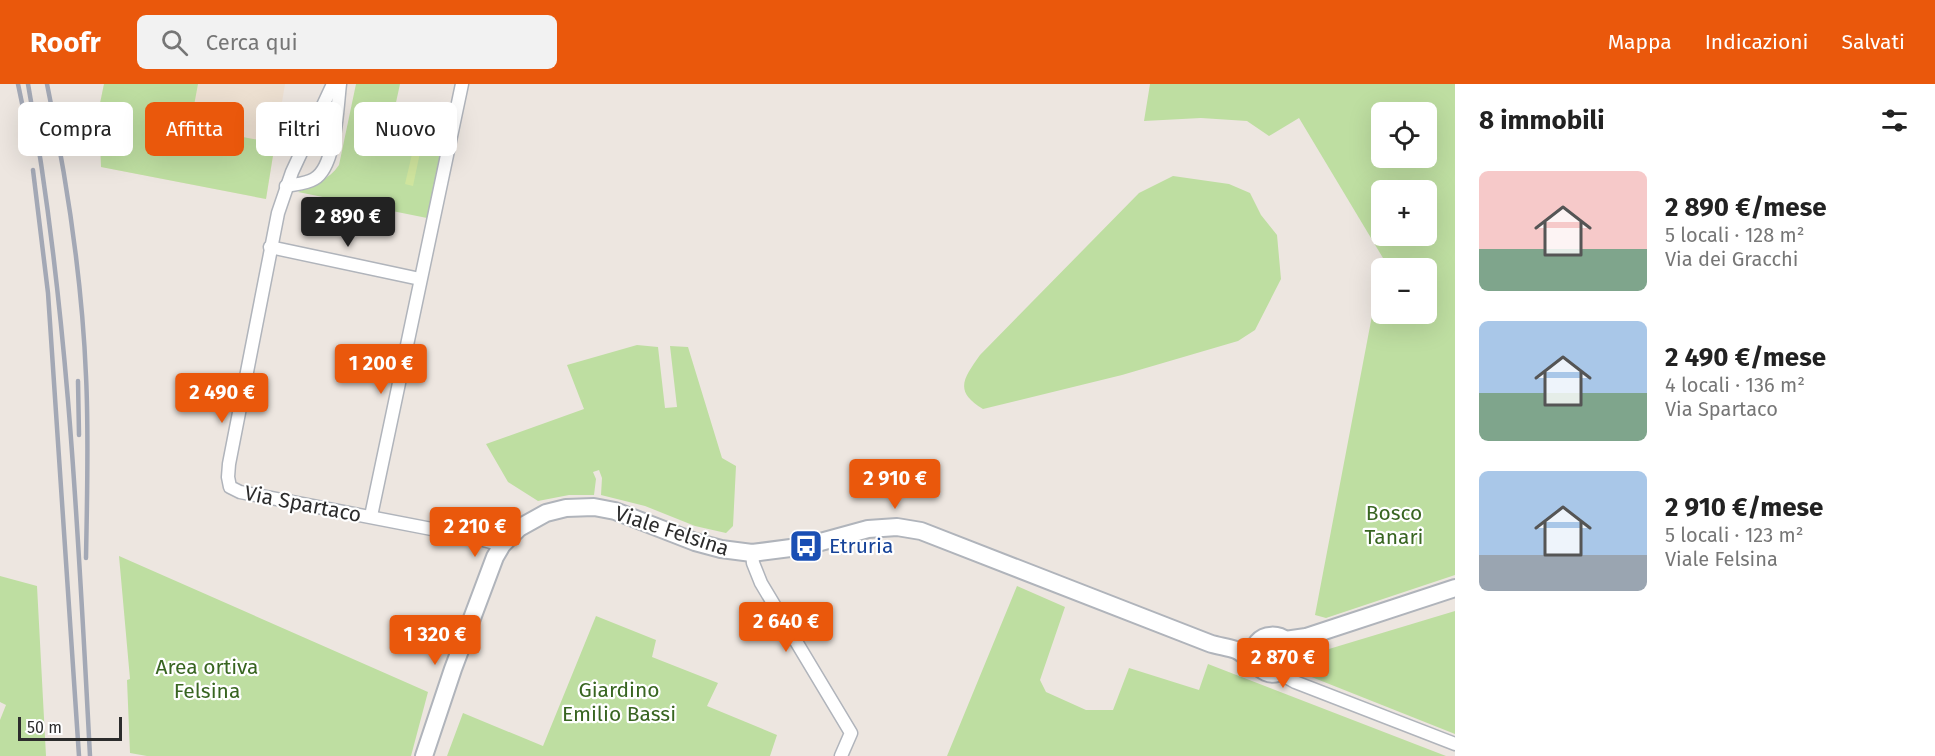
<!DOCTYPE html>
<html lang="it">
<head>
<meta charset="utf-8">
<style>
  body { margin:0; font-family:"Fira Sans",sans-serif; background:#f2f2f2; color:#222; height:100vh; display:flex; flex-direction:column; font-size:22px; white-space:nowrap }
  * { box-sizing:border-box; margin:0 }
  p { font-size:20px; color:#767676 }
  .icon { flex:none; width:33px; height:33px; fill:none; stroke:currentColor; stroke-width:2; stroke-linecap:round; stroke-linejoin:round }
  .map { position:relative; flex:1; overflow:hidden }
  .drawer { display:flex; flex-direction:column; background:#fff; width:480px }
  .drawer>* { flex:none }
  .top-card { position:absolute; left:18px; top:18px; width:570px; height:54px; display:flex; gap:12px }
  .controls { position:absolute; left:1371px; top:18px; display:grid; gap:12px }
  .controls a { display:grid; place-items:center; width:66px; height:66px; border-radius:9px; background:#fff; box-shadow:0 6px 24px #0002; font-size:30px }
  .scale { position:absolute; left:18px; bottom:15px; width:104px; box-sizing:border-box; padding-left:6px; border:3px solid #2c2c2c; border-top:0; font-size:16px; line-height:21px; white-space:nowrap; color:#2c2c2c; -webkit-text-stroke:4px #fff; paint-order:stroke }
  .price { position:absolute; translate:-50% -51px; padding:0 14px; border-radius:6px; background:#ea580c; color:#fff; font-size:20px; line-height:39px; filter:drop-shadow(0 2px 3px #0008) }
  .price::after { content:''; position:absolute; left:50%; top:36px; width:18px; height:14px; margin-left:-9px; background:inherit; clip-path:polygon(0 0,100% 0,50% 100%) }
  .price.selected { background:#222; color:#fff }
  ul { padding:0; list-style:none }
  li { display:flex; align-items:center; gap:18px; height:150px; padding:0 24px }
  li span { display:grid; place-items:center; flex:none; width:168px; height:120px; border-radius:9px; color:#555 }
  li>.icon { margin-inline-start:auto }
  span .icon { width:72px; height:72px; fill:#fffc; stroke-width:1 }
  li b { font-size:26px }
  h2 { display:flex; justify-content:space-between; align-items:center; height:72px; padding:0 24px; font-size:26px }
  .pill { padding:0 21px; border-radius:9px; background:#fff; box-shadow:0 6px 24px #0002; font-size:21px; line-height:54px }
  .pill.selected { background:#ea580c; color:#fff }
  header { display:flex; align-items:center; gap:36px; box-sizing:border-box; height:84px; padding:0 30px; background:#ea580c; color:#fff }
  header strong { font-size:28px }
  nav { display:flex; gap:33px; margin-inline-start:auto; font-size:21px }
  .search { width:420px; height:54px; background:#f2f2f2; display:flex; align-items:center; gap:15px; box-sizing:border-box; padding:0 21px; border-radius:9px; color:#767676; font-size:22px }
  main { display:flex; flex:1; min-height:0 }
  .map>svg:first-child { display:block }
  .education { fill:#ede0d1 }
  .green { fill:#bedea1; fill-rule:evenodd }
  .pitch { fill:#d0e59e }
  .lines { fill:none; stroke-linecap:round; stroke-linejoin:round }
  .street-casing { stroke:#b0b4bb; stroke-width:15 }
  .secondary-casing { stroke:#b0b4bb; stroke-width:20 }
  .street { stroke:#fff; stroke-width:12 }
  .secondary { stroke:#fff; stroke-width:16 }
  .rail { stroke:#a3a8b5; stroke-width:4.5 }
  .labels { text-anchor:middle; stroke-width:4.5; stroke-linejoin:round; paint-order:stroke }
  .street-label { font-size:21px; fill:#2c2c2c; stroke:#fff }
  .park-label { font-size:21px; fill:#386521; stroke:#fff }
  .transit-label { font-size:21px; fill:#164399; stroke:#fff; text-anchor:start }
</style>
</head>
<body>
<header>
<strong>Roofr</strong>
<div class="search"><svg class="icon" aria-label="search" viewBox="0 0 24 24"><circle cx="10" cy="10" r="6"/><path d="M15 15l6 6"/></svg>Cerca qui</div>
<nav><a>Mappa</a><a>Indicazioni</a><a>Salvati</a></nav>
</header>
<main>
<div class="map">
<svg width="1455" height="672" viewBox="0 0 1455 672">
  <rect width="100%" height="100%" fill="#ede6e0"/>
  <path class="education" d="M104,0H285L266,115L101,83L99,24Z"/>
  <g class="green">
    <path d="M104,0H198L190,43L275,59L266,115L101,83L99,24Z"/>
    <path d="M356,0H400L390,46L443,57L427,134L298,108C314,100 329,96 339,81Z"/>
    <path d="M1150,0H1455V491L1326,534L1315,531L1383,174L1299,34L1269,52L1247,37L1201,34L1144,37ZM1382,28H1426V74H1382ZM1382,106H1426V152H1382ZM1382,184H1426V230H1382Z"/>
    <path d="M1173,92L1229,100L1250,109L1261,131L1277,151L1281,195L1255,246L1238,257L1122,291L983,325C953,307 964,294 980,271L1139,109Z"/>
    <path d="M637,261L658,263L665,324L677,323L670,262L688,263L722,374L736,382L733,442L726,449L695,442L645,422L601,411L602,394L599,386L593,388L596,395L594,411H569L538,417L508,398L486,360L584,325L567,281Z"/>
    <path d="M119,472L428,608L411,672H147L130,669L127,596L130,595Z"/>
    <path d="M0,492L37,502L46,672H0V636L6,621L0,618Z"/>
    <path d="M1017,502L1065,523L1040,596L1046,608L1086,626H1113L1129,584L1199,606L1208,580L1446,672H947Z"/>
    <path d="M1455,527V650L1304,590L1301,587L1300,577L1309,571Z"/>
    <path d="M596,532L656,556L652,573L718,599L707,622L777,651L770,672H447L463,629L543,662Z"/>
  </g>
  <path class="pitch" d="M416,53L423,54L413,102L405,100Z"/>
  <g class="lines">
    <g class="street-casing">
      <g id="street">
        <path d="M333,0L292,88L278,129L229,380L228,393L230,403L240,408L468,452L502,461"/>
        <path d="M286,102C295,100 306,100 314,95C336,83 337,23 340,0"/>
        <path d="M270,163L420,195"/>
        <path d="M371,432L462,0"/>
        <path d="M752,469L753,479L761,499L851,649L841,672"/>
        <path d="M1281,588L1286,593L1295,598L1455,660"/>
      </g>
    </g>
    <g class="secondary-casing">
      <g id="secondary">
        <path d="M1285,556L1306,553L1455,504"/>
        <path d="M424,672L453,585L495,473L502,461L519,444L546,429L566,424L594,423L615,427L695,458L721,465L752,469L806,462L868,445L897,443L921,447L1209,559C1217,562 1228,563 1236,566C1252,573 1264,598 1282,587C1288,584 1291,578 1292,572C1294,545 1248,543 1254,577"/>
      </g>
    </g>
    <use href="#street" class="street"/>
    <use href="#secondary" class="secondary"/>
    <g class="rail">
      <path d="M18,0L23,24"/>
      <path d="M28,0C68,222 78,447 90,672"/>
      <path d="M47,0C67,96 82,194 86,292C89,353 87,413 86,474"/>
      <path d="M33,86L48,209L79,672"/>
      <path d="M78,297L79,351"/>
    </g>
  </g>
  <defs>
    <g id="bus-square" transform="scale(1.725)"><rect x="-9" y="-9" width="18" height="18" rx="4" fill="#1a4fb4" stroke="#fff"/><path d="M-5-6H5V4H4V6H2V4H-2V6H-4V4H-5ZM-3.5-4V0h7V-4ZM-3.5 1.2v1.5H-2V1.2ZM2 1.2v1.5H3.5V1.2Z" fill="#fff"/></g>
  </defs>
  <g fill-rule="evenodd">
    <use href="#bus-square" x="806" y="462"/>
  </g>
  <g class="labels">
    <g class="street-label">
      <text transform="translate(303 420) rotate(11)" y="7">Via Spartaco</text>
      <text transform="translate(672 447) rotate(18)" y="7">Viale Felsina</text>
    </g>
    <g class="park-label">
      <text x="1394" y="436">Bosco<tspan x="1394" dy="24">Tanari</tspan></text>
      <text x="207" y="590">Area ortiva<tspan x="207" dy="24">Felsina</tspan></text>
      <text x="619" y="613">Giardino<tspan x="619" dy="24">Emilio Bassi</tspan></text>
    </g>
    <g class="transit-label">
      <text x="829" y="469">Etruria</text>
    </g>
  </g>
</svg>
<div class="controls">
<a><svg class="icon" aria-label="locate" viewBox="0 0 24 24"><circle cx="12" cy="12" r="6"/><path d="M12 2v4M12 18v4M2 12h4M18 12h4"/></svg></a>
<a>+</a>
<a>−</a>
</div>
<div class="scale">50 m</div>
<b class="price selected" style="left:348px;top:164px">2 890 €</b>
<b class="price" style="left:381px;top:311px">1 200 €</b>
<b class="price" style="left:222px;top:340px">2 490 €</b>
<b class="price" style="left:895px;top:426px">2 910 €</b>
<b class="price" style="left:475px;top:474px">2 210 €</b>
<b class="price" style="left:786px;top:569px">2 640 €</b>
<b class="price" style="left:435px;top:582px">1 320 €</b>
<b class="price" style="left:1283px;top:605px">2 870 €</b>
<div class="top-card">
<a class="pill">Compra</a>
<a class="pill selected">Affitta</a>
<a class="pill">Filtri</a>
<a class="pill">Nuovo</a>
</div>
</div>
<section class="drawer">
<h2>8 immobili<svg class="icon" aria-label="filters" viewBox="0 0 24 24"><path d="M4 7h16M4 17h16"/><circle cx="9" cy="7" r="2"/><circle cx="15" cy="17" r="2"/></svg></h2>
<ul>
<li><span style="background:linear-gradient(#f6c9c9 65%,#7fa58c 0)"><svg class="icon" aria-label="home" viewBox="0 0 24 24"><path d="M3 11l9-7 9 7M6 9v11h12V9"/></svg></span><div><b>2 890 €/mese</b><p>5 locali · 128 m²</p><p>Via dei Gracchi</p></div></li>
<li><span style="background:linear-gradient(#a9c7e8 60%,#7fa58c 0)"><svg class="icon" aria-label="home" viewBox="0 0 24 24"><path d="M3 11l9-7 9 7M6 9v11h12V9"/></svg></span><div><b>2 490 €/mese</b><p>4 locali · 136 m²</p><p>Via Spartaco</p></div></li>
<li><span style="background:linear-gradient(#a9c7e8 70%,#9aa5b1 0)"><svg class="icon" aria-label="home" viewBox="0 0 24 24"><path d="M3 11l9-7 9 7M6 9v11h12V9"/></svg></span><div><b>2 910 €/mese</b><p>5 locali · 123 m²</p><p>Viale Felsina</p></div></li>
</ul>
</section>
</main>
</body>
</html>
